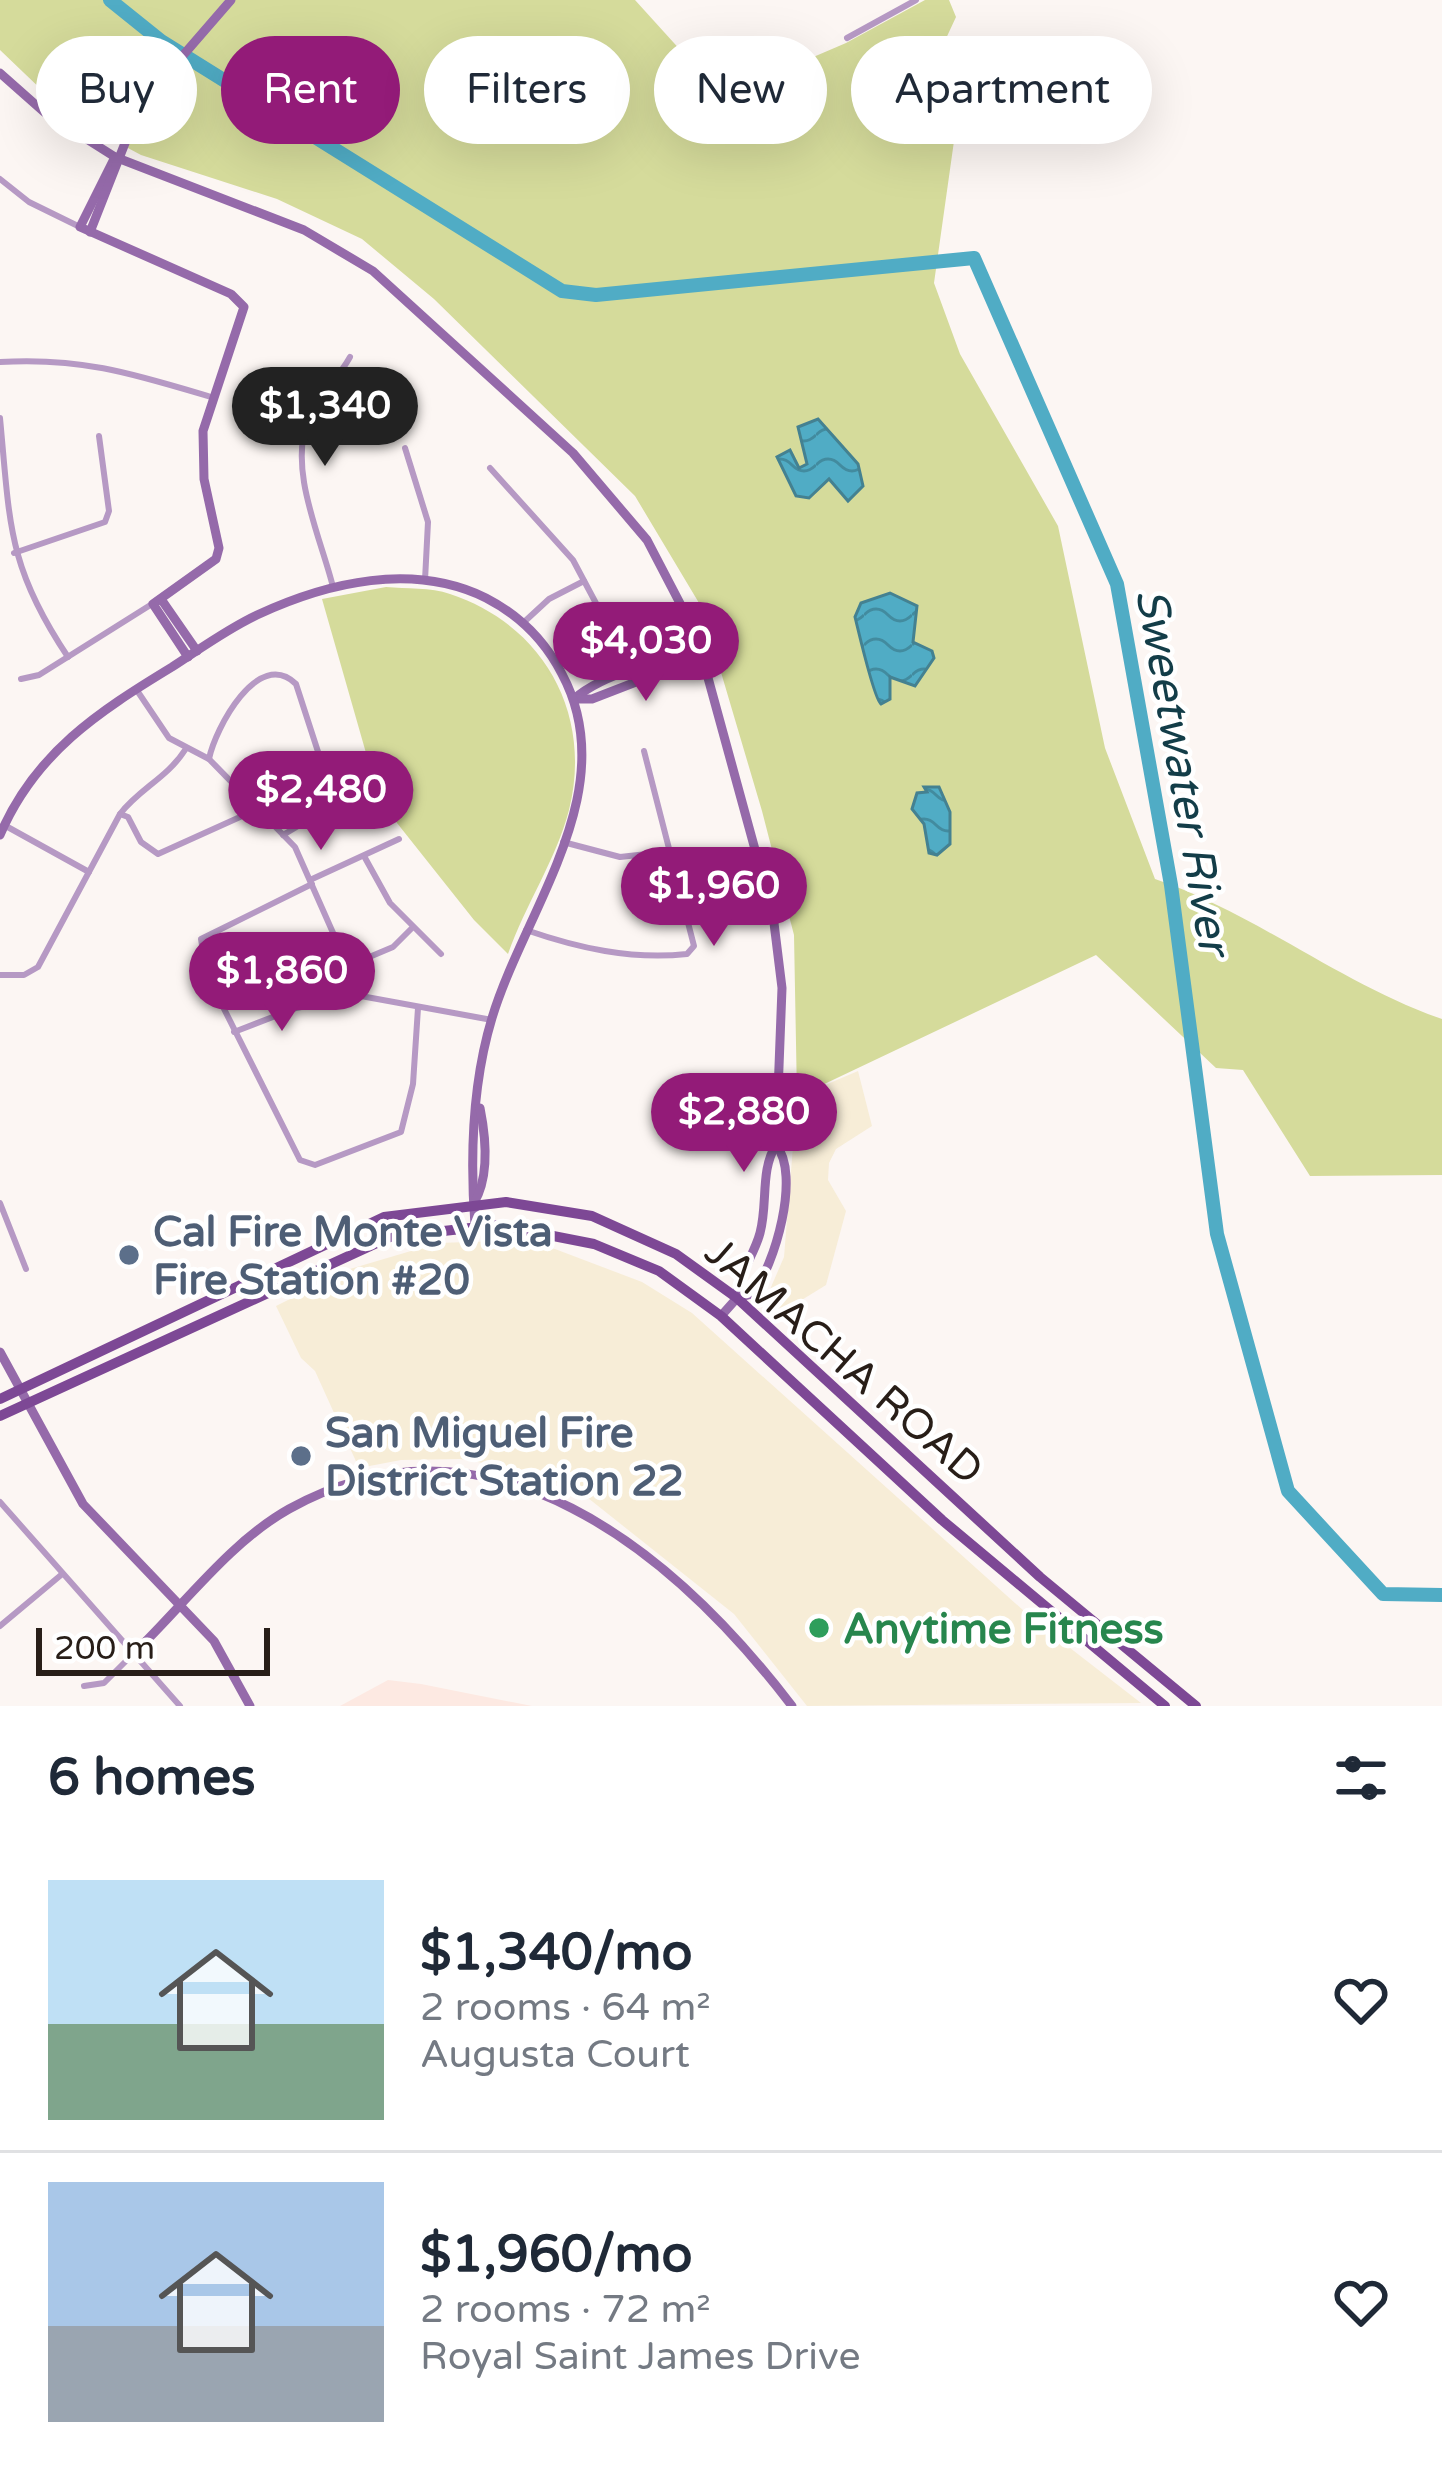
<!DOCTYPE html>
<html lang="en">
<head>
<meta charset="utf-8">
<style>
  body { margin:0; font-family:"Varela Round",sans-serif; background:#f2f2f3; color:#1f2937; height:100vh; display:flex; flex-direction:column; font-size:45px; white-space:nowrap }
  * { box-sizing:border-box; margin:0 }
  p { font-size:39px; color:#747a83 }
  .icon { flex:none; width:66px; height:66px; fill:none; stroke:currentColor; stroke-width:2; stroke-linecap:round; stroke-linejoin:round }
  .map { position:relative; height:1706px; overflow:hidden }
  .side { display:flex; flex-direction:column; background:#fff; flex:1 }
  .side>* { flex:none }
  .hud { position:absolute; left:36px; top:36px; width:1371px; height:108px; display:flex; gap:24px }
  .scale { position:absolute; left:36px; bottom:30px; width:234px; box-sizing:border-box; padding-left:12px; border:6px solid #281e18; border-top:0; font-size:33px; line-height:42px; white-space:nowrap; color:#281e18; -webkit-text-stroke:9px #fff; paint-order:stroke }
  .price { position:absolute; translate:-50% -102px; padding:0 27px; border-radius:42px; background:#931b78; color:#fff; font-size:39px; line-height:78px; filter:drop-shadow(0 3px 6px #0008) }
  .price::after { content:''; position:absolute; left:50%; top:72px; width:36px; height:27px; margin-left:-18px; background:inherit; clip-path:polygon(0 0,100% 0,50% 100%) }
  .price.current { background:#222; color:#fff }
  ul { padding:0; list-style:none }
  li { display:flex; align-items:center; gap:36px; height:300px; padding:0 48px }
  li+li { border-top:3px solid #e0e1e3 }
  li span { display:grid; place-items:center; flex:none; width:336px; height:240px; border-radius:0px; color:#555 }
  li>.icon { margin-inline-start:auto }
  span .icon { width:144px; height:144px; fill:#fffc; stroke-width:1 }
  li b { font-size:51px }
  h2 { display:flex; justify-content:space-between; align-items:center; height:144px; padding:0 48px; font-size:51px }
  .tag { padding:0 42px; border-radius:54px; background:#fff; box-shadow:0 12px 48px #0002; font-size:42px; line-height:108px }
  .tag.current { background:#931b78; color:#fff }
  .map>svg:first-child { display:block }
  .commercial { fill:#f7edd7 }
  .education { fill:#fde9e2 }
  .green { fill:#d5db9b }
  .water { fill:url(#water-waves); stroke:#448191; stroke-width:3 }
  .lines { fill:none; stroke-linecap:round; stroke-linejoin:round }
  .river { stroke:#50acc5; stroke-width:14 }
  .street { stroke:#b699c4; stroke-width:6 }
  .secondary { stroke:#956aaa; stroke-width:9 }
  .primary { stroke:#7d4895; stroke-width:10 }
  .service-dot { fill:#5c6f8a; stroke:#fff; stroke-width:4.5 }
  .leisure-dot { fill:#2e9e5b; stroke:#fff; stroke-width:4.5 }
  .labels { text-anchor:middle; stroke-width:9; stroke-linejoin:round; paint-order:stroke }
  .service-label { font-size:42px; font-weight:bold; fill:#4e5e75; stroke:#fff; text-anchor:start }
  .street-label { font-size:42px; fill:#281e18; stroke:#fff }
  .leisure-label { font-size:42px; font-weight:bold; fill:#27864d; stroke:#fff; text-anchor:start }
  .water-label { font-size:45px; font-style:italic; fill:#133d48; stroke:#fff }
</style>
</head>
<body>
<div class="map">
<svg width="1442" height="1706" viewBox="0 0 1442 1706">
  <defs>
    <pattern id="water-waves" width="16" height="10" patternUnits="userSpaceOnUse" patternTransform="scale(3)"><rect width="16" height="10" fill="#50acc5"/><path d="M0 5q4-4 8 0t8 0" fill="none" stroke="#428b9f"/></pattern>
  </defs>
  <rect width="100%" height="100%" fill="#fcf6f3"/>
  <g class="commercial">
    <path d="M858,1071L872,1126L836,1149L829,1163L828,1180L846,1211L826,1285L779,1314L765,1301L784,1257L797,1097Z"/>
    <path d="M499,1241L555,1249L642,1282L692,1313L1034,1620L1141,1703L807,1706L734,1614L588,1498L536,1472L460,1459L401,1460L359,1468L315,1371L301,1358L276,1306L350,1269L438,1243Z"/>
  </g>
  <path class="education" d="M388,1680L421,1684L532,1706H340Z"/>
  <g class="green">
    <path d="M0,0H635L722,96L846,43L925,0H949L956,17L936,60L933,87L955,134L934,283L960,354L1058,526L1105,748L1155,879C1257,914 1341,984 1442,1019V1175L1310,1176L1243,1070L1216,1068L1096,955L797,1097L794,935L762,811L702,608L635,496L434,299L362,239L277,199L141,155L70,117L0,50Z"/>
    <path d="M386,587C406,589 431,587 450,594C544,625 593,714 569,810C556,860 525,905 508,954L474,920L397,823L372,774L322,599Z"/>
  </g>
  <g class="water">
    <path d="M818,419L858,464L863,486L848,501L829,479L809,498L796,496L777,457L790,450L799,468L807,464L798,427Z"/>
    <path d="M890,593L917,606L913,642L932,651L934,658L915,686L890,677V699L881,704C874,699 859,633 855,617L861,603Z"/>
    <path d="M924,787H939L950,812V844L937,855L929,853L924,824L912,809L917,793L927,792Z"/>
  </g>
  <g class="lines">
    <path class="river" d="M110,0L161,41L562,291L596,295L974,258L1117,584L1171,885L1217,1234L1288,1491L1383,1594L1442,1595"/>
    <g class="street">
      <path d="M847,38L916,0"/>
      <path d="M0,179L29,202L80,227"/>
      <path d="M0,362C81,357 134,374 211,397"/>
      <path d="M0,418C10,523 7,566 68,657"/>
      <path d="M405,448L428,522L425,580"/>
      <path d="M490,468L573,560L615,639"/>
      <path d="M14,553L105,522L109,511L99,436"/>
      <path d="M333,587C321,538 288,470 308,420C318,396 338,379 350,357"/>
      <path d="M523,623L549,599L584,581"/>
      <path d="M21,679L39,675L152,604"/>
      <path d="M136,689L169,738L209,759L295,847L361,996"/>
      <path d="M209,759C215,729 258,647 296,684L335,804"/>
      <path d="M120,814L128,817L141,842L158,854L240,817L252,804"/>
      <path d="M4,825L89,872"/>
      <path d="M283,835L335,804L371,792"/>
      <path d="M563,842L620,857L674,851"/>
      <path d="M364,856L390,903L441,954"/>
      <path d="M310,880L399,839"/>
      <path d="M312,884L201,939L207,975L300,1160L315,1165L401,1132L413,1084L418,1008"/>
      <path d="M526,930C578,948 631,960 687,954L694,946L644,751"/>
      <path d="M348,966L393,947L411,929"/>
      <path d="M0,975H24L38,967L120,814C139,789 167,778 185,750"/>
      <path d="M234,1032L296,1008L361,996L492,1020"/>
      <path d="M0,1203L26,1269"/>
      <path d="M0,1502L180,1706"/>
      <path d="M0,1626L61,1575"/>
      <path d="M84,1686L104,1683L135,1652"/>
    </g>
    <g class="secondary">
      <path d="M0,73L44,112L115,157L304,230L373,271L573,453L647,540L696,634L773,915L782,988L776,1145C760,1170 768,1204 760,1233C754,1256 737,1276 737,1298"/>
      <path d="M115,157L80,227L231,294L244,307L203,431L204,479L219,548L216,559L153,604L188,657"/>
      <path d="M90,232L140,105L231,0"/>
      <path d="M161,599L197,651"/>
      <path d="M574,699C604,673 663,658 703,655"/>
      <path d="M574,699H592L698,658"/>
      <path d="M0,835C35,753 98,712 172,667C200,649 227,629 257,615C328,582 413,562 486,598C519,615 545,641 562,674C624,790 525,909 492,1018C472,1084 470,1158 475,1226"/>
      <path d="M474,1203C490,1176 486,1138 480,1108"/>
      <path d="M721,1316L737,1298L752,1294C775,1266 801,1174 776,1145"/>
      <path d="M0,1352L83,1504L214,1641L250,1706"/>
      <path d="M135,1652C183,1606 230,1542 289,1509C490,1398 674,1552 792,1706"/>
    </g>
    <g class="primary">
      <path d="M0,1399L384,1217L506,1202L592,1216L676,1254L737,1298L1040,1577L1196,1706"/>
      <path d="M0,1416L390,1237L497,1225L594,1244L659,1271L721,1316L942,1520L1165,1706"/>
    </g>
  </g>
  <g class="service-dot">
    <circle cx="129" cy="1255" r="12"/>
    <circle cx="301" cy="1456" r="12"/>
  </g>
  <circle class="leisure-dot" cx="819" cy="1628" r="12"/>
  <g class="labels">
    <g class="service-label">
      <text x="153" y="1246">Cal Fire Monte Vista<tspan x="153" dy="48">Fire Station #20</tspan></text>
      <text x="325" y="1447">San Miguel Fire<tspan x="325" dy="48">District Station 22</tspan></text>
    </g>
    <g class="street-label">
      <text transform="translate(845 1360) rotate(41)" y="15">JAMACHA ROAD</text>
    </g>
    <g class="leisure-label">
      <text x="843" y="1643">Anytime Fitness</text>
    </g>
    <g class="water-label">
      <text transform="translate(1184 771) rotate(80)" y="16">Sweetwater River</text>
    </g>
  </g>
</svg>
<div class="scale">200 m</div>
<b class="price current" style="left:325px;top:469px">$1,340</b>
<b class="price" style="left:646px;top:704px">$4,030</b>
<b class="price" style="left:321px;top:853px">$2,480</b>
<b class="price" style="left:714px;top:949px">$1,960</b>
<b class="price" style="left:282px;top:1034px">$1,860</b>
<b class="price" style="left:744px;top:1175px">$2,880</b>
<div class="hud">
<a class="tag">Buy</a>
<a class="tag current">Rent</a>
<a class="tag">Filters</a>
<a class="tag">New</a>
<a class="tag">Apartment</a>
</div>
</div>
<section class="side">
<h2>6 homes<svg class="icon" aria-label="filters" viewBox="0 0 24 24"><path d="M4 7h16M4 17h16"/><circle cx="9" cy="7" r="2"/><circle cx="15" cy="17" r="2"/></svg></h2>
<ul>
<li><span style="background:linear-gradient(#bfe0f5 60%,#7fa58c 0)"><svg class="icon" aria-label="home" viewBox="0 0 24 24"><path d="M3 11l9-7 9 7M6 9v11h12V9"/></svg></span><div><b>$1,340/mo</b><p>2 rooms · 64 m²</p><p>Augusta Court</p></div><svg class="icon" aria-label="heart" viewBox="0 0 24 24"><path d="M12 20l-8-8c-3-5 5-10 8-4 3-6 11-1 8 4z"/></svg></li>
<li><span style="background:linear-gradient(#a9c7e8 60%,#9aa5b1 0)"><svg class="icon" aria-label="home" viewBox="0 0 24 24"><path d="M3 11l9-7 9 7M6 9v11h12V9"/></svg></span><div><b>$1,960/mo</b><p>2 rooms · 72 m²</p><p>Royal Saint James Drive</p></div><svg class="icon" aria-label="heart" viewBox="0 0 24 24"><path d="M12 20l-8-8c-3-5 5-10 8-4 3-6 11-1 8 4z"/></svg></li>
</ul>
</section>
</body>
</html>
